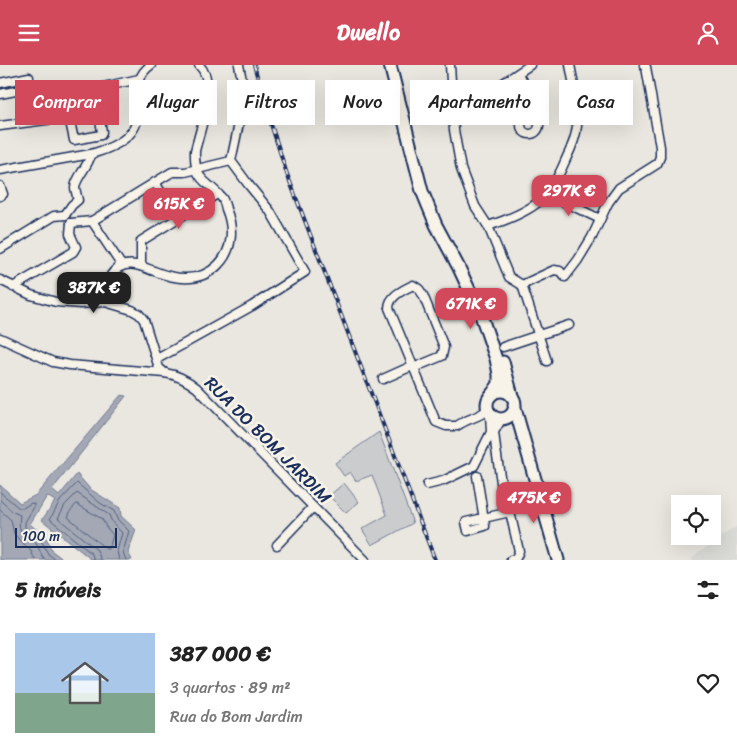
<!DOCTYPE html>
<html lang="pt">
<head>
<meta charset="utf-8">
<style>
  body { margin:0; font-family:Sriracha,sans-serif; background:#f6f6f6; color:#222; height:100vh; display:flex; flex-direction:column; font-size:19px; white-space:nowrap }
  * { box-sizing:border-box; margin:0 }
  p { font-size:16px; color:#767676 }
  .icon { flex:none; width:28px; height:28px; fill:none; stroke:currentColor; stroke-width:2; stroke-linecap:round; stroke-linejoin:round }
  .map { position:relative; height:495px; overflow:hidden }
  .side { display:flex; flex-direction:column; background:#fff; flex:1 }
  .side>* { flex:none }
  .hud { position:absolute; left:15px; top:15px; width:708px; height:45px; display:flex; gap:10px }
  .fabs { position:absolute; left:671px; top:430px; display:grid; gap:10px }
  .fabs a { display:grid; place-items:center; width:50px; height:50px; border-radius:0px; background:#fff; box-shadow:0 5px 20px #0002; font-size:25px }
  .scale { position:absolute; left:15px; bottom:12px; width:102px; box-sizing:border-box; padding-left:5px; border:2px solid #1b2f5e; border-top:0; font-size:14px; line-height:18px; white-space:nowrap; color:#1b2f5e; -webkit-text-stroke:4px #f7f3e8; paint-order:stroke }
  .price { position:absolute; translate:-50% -42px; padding:0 11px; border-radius:10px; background:#d1495b; color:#fff; font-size:16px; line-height:32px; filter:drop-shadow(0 1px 2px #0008) }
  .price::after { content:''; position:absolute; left:50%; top:30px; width:15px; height:11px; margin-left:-8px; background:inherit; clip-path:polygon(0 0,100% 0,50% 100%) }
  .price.current { background:#222; color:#fff }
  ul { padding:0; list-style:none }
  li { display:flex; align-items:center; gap:15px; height:125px; padding:0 15px }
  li+li { border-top:1px solid #e0e0e0 }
  li span { display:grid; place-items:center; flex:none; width:140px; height:100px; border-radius:0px; color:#555 }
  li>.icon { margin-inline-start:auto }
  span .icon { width:60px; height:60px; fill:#fffc; stroke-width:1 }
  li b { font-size:21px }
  h2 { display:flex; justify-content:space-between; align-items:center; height:60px; padding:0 15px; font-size:21px }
  .pill { padding:0 18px; border-radius:0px; background:#fff; box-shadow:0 5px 20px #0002; font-size:18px; line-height:45px }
  .pill.current { background:#d1495b; color:#fff }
  header { display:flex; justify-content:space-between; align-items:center; height:65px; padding:0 15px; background:#d1495b; color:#fff; font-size:22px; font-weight:700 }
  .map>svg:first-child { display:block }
  .built { fill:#dadad6 }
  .green { fill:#cbcccd; stroke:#737e96 }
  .water { fill:#a3a8b4; stroke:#6d7892 }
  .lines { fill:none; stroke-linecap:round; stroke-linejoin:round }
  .shore { stroke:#515f80; stroke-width:1 }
  .street-casing { stroke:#1b2f5e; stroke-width:11 }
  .secondary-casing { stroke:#1b2f5e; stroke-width:15 }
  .street { stroke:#f7f3e8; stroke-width:8 }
  .secondary { stroke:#f7f3e8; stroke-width:11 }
  .rail-casing { stroke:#1b2f5e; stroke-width:4 }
  .rail { stroke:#f7f3e8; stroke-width:2; stroke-dasharray:5.5; stroke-linecap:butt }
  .labels { text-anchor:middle; stroke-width:5; stroke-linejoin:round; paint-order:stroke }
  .street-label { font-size:18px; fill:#1b2f5e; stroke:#f7f3e8 }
</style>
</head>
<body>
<header><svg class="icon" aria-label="menu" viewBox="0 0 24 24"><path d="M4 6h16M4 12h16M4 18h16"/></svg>Dwello<svg class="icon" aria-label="person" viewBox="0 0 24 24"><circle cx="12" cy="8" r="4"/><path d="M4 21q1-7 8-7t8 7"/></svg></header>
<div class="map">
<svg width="737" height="495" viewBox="0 0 737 495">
  <rect width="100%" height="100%" fill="#eae7e0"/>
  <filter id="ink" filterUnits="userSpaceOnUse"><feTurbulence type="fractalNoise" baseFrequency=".02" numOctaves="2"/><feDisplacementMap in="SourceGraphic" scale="10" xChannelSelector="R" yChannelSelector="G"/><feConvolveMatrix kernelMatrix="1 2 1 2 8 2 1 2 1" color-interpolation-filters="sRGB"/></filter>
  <g filter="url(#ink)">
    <path class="built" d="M737,461V495H691L696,489Z"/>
    <g class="green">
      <path d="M379,367L413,458L372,480L362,464L387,450L372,410L356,416L350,407L344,411L335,398Z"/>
      <path d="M344,418L359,437L346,448L329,431Z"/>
    </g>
    <path class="water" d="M121,330L126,331L52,425L59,431L77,409L90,424L120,443L121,451L136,465L128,487L132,495H92L42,455L55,436L47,431L30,459L47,474L52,486L64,495H0V420L20,438L36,430Z"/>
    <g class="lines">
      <g class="shore">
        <path d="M0,427L19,443H23L31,438L34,439V442L25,457V462L42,477L48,489L56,495"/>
        <path d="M0,435L13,447L20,450C17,473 25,466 37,480C40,485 41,491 45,495"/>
        <path d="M77,439L102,454L106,462L113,470L109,484H106L68,452L71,445Z"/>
        <path d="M0,445L11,455L14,469L31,486L35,495"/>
        <path d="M94,495L92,489L50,454L60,436L77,418L100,438L114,446L117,454L129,466L123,487L126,495"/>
        <path d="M101,495L97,485L58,453L65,440L77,428L109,450L112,457L122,468L117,486L119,495"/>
      </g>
      <g class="street-casing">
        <g id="street">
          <path d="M450,0L454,65L461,104L475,141L488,161L509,212L522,220L547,296"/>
          <path d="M518,9C526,22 532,35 528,51"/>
          <path d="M0,18L29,12"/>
          <path d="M0,29L31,23"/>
          <circle cx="530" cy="60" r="9"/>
          <path d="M453,52L530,0"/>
          <path d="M0,61L69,52L74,75L101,70L102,67L96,30L98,23L139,14"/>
          <path d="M0,105L91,89C172,67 117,23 151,0"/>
          <path d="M155,117L176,154"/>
          <path d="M0,121L3,129L0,131"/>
          <path d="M544,132L560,135L600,154"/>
          <path d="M65,150L72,140L78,135C77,132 76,127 75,123C75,113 89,101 91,89"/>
          <path d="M92,156L122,201"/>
          <path d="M71,158L92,156L172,107H185L231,96"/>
          <path d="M488,161C507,155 531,146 545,131C554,120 561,106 566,94C571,84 576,72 577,61C578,41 574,19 570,0"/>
          <path d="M0,184L54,151L65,150"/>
          <path d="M141,201V176L217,129"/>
          <path d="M0,215L31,230L56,237L81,239L105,237L132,245L139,249L144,255L159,303L165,308"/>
          <path d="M522,220L554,205L560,206L565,212L578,195L592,172L608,138L619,123L657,99L660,92V82L646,2L644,0"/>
          <path d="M13,222L73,187L76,182L70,169L71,158"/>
          <path d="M105,237C104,218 112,196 136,200C142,201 148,204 154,206C176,215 200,218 218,200C233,185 234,163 226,144C225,140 224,136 222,133C206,114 194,117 195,86C200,64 218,18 199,0"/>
          <path d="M0,273L53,297L70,300L165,308C178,310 187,315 197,323L365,495"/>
          <path d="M503,282L569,260"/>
          <path d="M157,294L252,241L305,207L270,146L248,119L231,96L245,30L239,0"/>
          <path d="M413,303L442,291L444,282L423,230L419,224L413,220C403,225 389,231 389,243L436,357L446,361H457C466,354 477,353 486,346L487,339"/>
          <path d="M383,314L412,301"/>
          <path d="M502,353L494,367L496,384L503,431L510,447L519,486L516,493L511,495"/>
          <path d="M477,411L485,461L468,466L466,457L510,447"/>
          <path d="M427,420L443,416L474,401L491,367L490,348"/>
          <path d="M277,480L313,442"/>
        </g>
      </g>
      <g class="secondary-casing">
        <g id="secondary">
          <path d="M390,0L422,126L436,160L459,203L481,250L496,294L499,309V319L492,329"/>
          <path d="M503,297L512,331"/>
          <circle cx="501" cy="340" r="14"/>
          <path d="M514,340L558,495"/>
        </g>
      </g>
      <use href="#street" class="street"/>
      <use href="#secondary" class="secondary"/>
      <g class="rail-casing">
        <path id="rail" d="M254,0L268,50L287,109L435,495"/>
      </g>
      <use href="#rail" class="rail"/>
    </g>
  </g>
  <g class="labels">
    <g class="street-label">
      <text transform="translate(268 375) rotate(45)" y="6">RUA DO BOM JARDIM</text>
    </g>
  </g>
</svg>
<div class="fabs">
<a><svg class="icon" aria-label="locate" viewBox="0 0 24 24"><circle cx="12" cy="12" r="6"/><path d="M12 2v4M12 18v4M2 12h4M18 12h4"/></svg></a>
</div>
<div class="scale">100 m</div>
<b class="price" style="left:569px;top:152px">297K €</b>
<b class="price" style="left:179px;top:165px">615K €</b>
<b class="price current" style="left:94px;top:249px">387K €</b>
<b class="price" style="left:471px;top:265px">671K €</b>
<b class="price" style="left:534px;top:459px">475K €</b>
<div class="hud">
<a class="pill current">Comprar</a>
<a class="pill">Alugar</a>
<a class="pill">Filtros</a>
<a class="pill">Novo</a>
<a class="pill">Apartamento</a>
<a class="pill">Casa</a>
</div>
</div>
<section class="side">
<h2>5 imóveis<svg class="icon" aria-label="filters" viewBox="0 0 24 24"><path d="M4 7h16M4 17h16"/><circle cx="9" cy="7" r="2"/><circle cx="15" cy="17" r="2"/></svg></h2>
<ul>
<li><span style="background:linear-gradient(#a9c7e8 60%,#7fa58c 0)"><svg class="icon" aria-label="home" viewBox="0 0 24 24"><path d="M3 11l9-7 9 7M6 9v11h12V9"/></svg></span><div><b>387 000 €</b><p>3 quartos · 89 m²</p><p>Rua do Bom Jardim</p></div><svg class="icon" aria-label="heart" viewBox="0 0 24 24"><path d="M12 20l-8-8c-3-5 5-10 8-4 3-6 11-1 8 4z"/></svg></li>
</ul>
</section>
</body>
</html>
